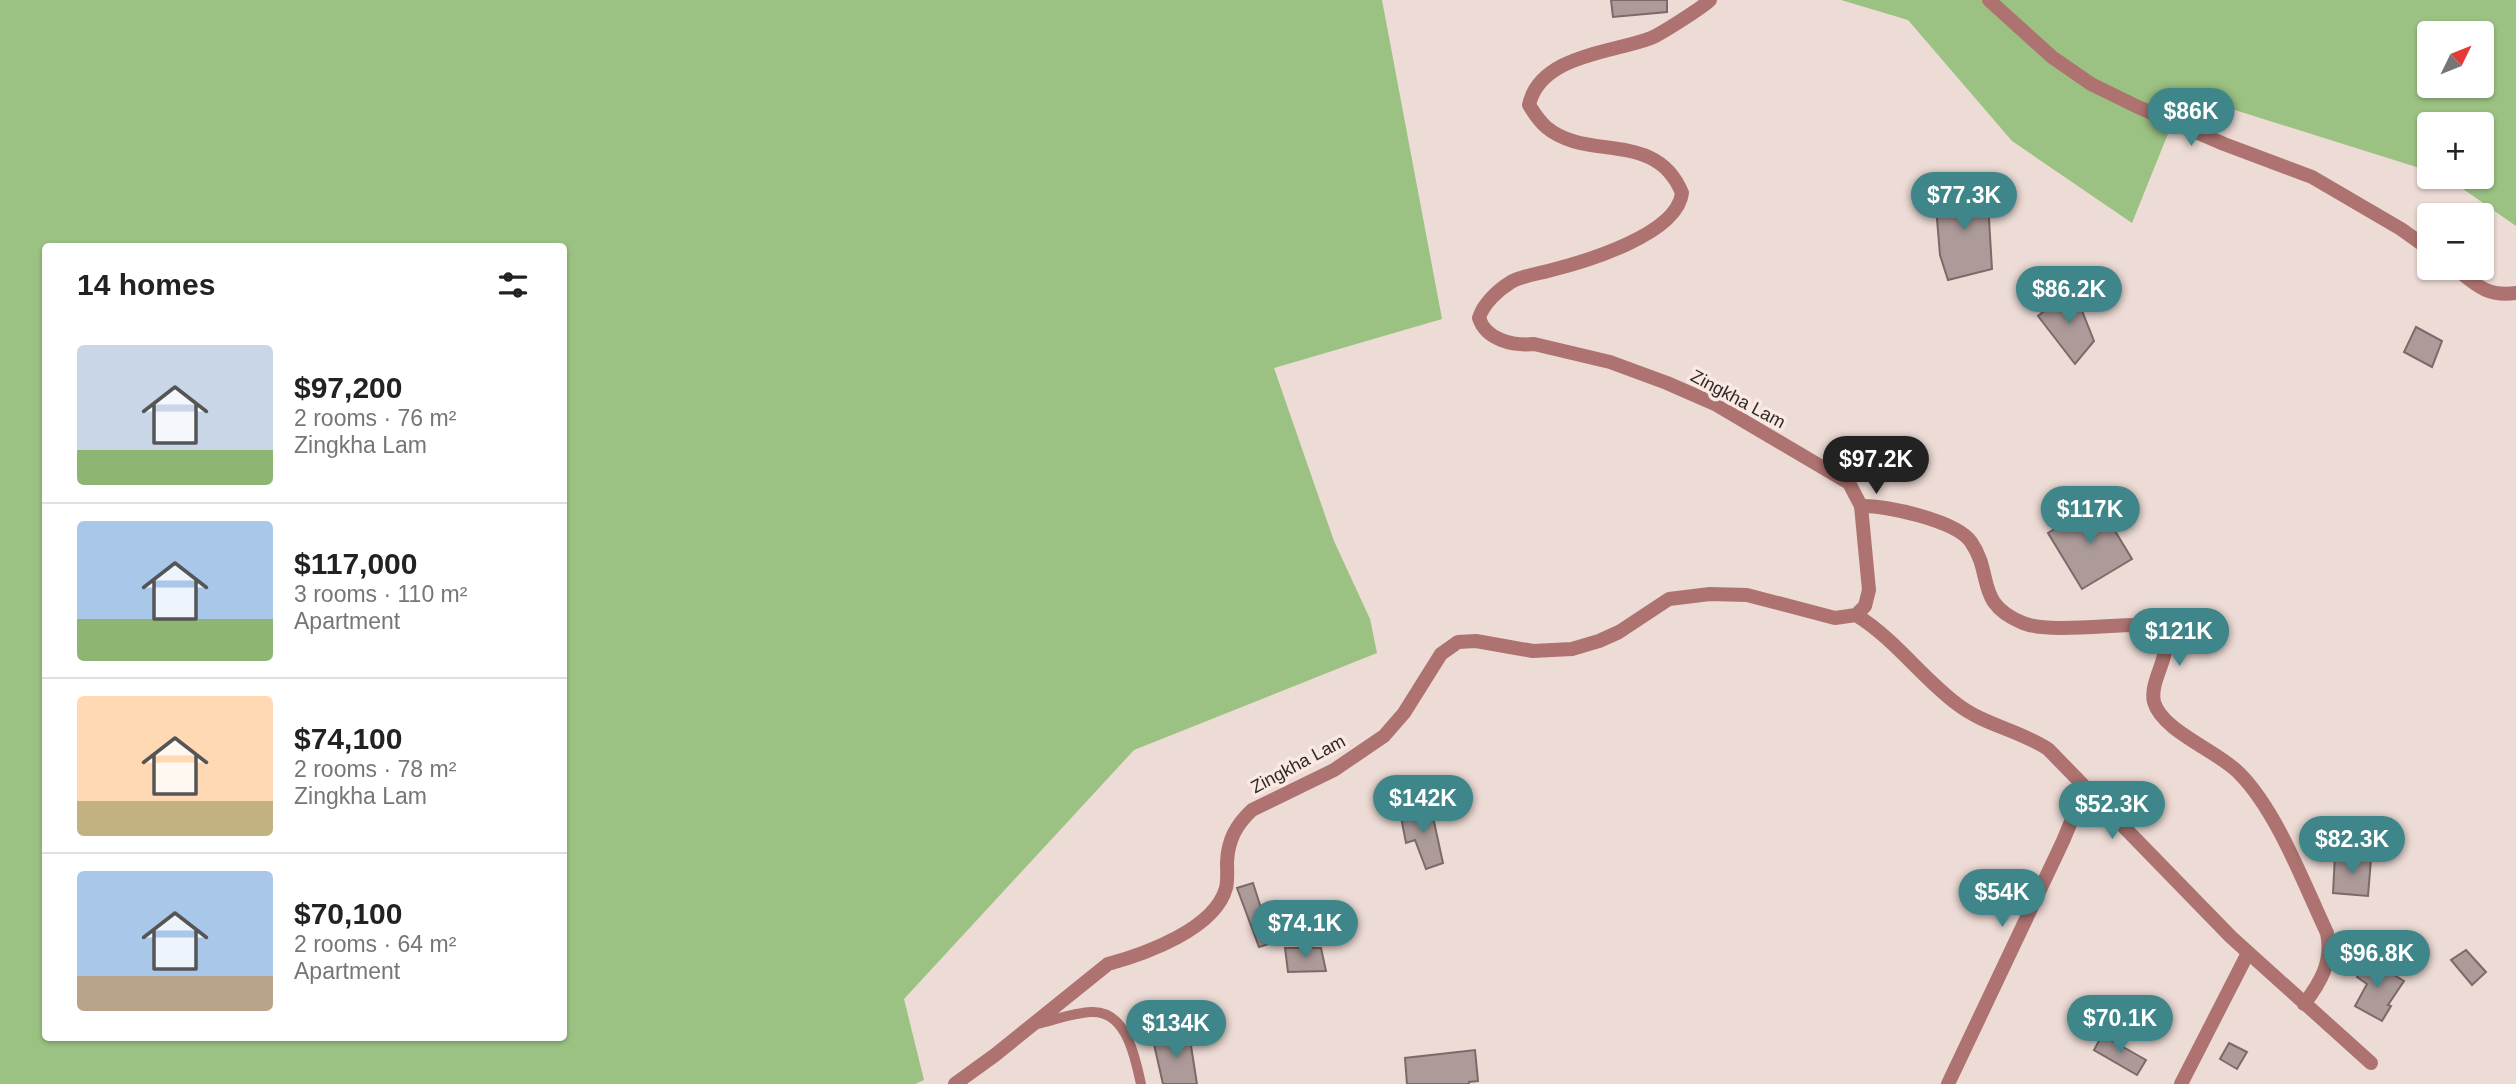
<!DOCTYPE html>
<html lang="en">
<head>
<meta charset="utf-8">
<style>
  body { margin:0; font-family:Arial,sans-serif; background:#f2f2f2; color:#222; height:100vh; display:flex; flex-direction:column; font-size:26px; white-space:nowrap }
  * { box-sizing:border-box; margin:0 }
  p { font-size:23px; color:#767676 }
  .icon { flex:none; width:38px; height:38px; fill:none; stroke:currentColor; stroke-width:2; stroke-linecap:round; stroke-linejoin:round }
  .map { position:relative; flex:1; overflow:hidden }
  .side { position:absolute; left:42px; top:243px; width:525px; height:798px; display:flex; flex-direction:column; background:#fff; border-radius:7px; box-shadow:0 2px 5px #0004 }
  .side>* { flex:none }
  .needle { width:46px; rotate:47deg }
  .buttons { position:absolute; left:2417px; top:21px; display:grid; gap:14px }
  .buttons a { display:grid; place-items:center; width:77px; height:77px; border-radius:7px; background:#fff; box-shadow:0 2px 5px #0004; font-size:35px }
  .price { position:absolute; translate:-50% -60px; padding:0 16px; border-radius:24px; background:#3e8689; color:#fff; font-size:23px; line-height:46px; filter:drop-shadow(0 2px 4px #0008) }
  .price::after { content:''; position:absolute; left:50%; top:42px; width:21px; height:16px; margin-left:-10px; background:inherit; clip-path:polygon(0 0,100% 0,50% 100%) }
  .price.selected { background:#222; color:#fff }
  ul { padding:0; list-style:none }
  li { display:flex; align-items:center; gap:21px; height:175px; padding:0 35px }
  li+li { border-top:2px solid #e0e0e0 }
  li span { display:grid; place-items:center; flex:none; width:196px; height:140px; border-radius:7px; color:#555 }
  li>.icon { margin-inline-start:auto }
  span .icon { width:84px; height:84px; fill:#fffc; stroke-width:1 }
  li b { font-size:30px }
  h2 { display:flex; justify-content:space-between; align-items:center; height:84px; padding:0 35px; font-size:30px }
  .map>svg:first-child { display:block }
  .green { fill:#9bc282; fill-rule:evenodd }
  .building { fill:#ad9b9a; stroke:#7b6a69; stroke-width:2 }
  .lines { fill:none; stroke-linecap:round; stroke-linejoin:round }
  .service { stroke:#ae7370; stroke-width:10 }
  .minor { stroke:#ae7370; stroke-width:14 }
  .labels { text-anchor:middle; stroke-width:7; stroke-linejoin:round; paint-order:stroke }
  .street-label { font-size:18px; fill:#312a28; stroke:#fae8e2 }
</style>
</head>
<body>
<div class="map">
<svg width="2516" height="1084" viewBox="0 0 2516 1084">
  <rect width="100%" height="100%" fill="#eddbd5"/>
  <g class="green">
    <path d="M0,0H1382L1442,319L1274,368L1334,541L1370,619L1377,653L1134,750L904,999L924,1080L915,1084H0ZM46,247H564V1038H46Z"/>
    <path d="M1841,0H2516V226L2446,177H2482V124H2429V171L2184,94L2132,223L2012,141L1908,20ZM2429,33H2482V86H2429Z"/>
  </g>
  <g class="building">
    <path d="M1611,0H1667V12L1613,17Z"/>
    <path d="M1987,186L1992,269L1948,280L1940,255L1935,195Z"/>
    <path d="M2073,288L2094,341L2075,364L2038,316Z"/>
    <path d="M2416,327L2442,341L2432,367L2404,352Z"/>
    <path d="M2098,503L2132,559L2082,589L2048,533Z"/>
    <path d="M1431,808L1443,863L1426,869L1415,840L1406,843L1400,812Z"/>
    <path d="M2335,855L2371,859L2368,896L2333,893Z"/>
    <path d="M1253,883L1272,943L1259,947L1237,888Z"/>
    <path d="M1285,948H1321L1326,971L1288,972Z"/>
    <path d="M2466,950L2486,972L2472,985L2451,960Z"/>
    <path d="M2368,959L2404,981L2388,1005L2391,1006L2382,1021L2355,1006L2367,984L2357,977Z"/>
    <path d="M1189,1033L1197,1084H1163L1153,1040Z"/>
    <path d="M2102,1035L2146,1060L2137,1075L2094,1050Z"/>
    <path d="M2229,1043L2247,1052L2237,1069L2220,1059Z"/>
    <path d="M1475,1050L1478,1081L1469,1082V1084H1407L1405,1058Z"/>
  </g>
  <g class="lines">
    <path class="service" d="M1037,1024C1054,1020 1073,1013 1091,1012C1127,1010 1135,1058 1141,1084"/>
    <g class="minor">
      <path d="M1989,0L2052,57L2091,84L2138,107L2224,144L2312,177L2401,229L2429,249"/>
      <path d="M2455,268C2476,285 2487,297 2516,293"/>
      <path d="M1861,506C1886,505 1957,521 1971,542C1994,575 1974,603 2023,623C2047,633 2107,625 2136,625C2194,633 2147,673 2154,702C2162,731 2218,751 2239,773C2277,811 2304,884 2327,933C2333,961 2321,982 2304,1004"/>
      <path d="M1856,615C1895,639 1921,677 1957,704C1984,725 2019,730 2048,749L2231,937L2371,1063"/>
      <path d="M955,1084L995,1055L1108,964C1145,954 1215,929 1226,888C1228,880 1227,870 1227,862C1228,840 1236,825 1252,810L1334,770L1384,736L1404,713L1441,654L1458,642L1476,641L1533,651L1572,649L1599,641L1619,632L1669,599L1710,594L1747,595L1835,618L1856,615L1865,606L1869,590L1861,506L1849,483L1715,404L1667,383L1610,362L1534,344C1513,346 1486,340 1479,318C1483,304 1498,290 1511,282C1522,276 1536,274 1548,271C1584,262 1677,235 1682,193C1656,129 1587,162 1546,127C1538,120 1534,113 1529,105C1540,55 1612,53 1651,38C1661,34 1703,7 1710,0"/>
      <path d="M1948,1084L2063,841L2085,788"/>
      <path d="M2181,1084L2248,953"/>
    </g>
  </g>
  <g class="labels">
    <g class="street-label">
      <text transform="translate(1738 399) rotate(28)" y="6">Zingkha Lam</text>
      <text transform="translate(1298 764) rotate(-28)" y="6">Zingkha Lam</text>
    </g>
  </g>
</svg>
<div class="buttons">
<a><svg class="needle" viewBox="-14 -14 28 28"><path d="M0-13l5 13h-10z" fill="#e53935"/><path d="M0 13l5-13h-10z" fill="#767676"/></svg></a>
<a>+</a>
<a>−</a>
</div>
<b class="price" style="left:2191px;top:148px">$86K</b>
<b class="price" style="left:1964px;top:232px">$77.3K</b>
<b class="price" style="left:2069px;top:326px">$86.2K</b>
<b class="price selected" style="left:1876px;top:496px">$97.2K</b>
<b class="price" style="left:2090px;top:546px">$117K</b>
<b class="price" style="left:2179px;top:668px">$121K</b>
<b class="price" style="left:1423px;top:835px">$142K</b>
<b class="price" style="left:2112px;top:841px">$52.3K</b>
<b class="price" style="left:2352px;top:876px">$82.3K</b>
<b class="price" style="left:2002px;top:929px">$54K</b>
<b class="price" style="left:1305px;top:960px">$74.1K</b>
<b class="price" style="left:2377px;top:990px">$96.8K</b>
<b class="price" style="left:2120px;top:1055px">$70.1K</b>
<b class="price" style="left:1176px;top:1060px">$134K</b>
<section class="side">
<h2>14 homes<svg class="icon" aria-label="filters" viewBox="0 0 24 24"><path d="M4 7h16M4 17h16"/><circle cx="9" cy="7" r="2"/><circle cx="15" cy="17" r="2"/></svg></h2>
<ul>
<li><span style="background:linear-gradient(#c9d6e8 75%,#8fb573 0)"><svg class="icon" aria-label="home" viewBox="0 0 24 24"><path d="M3 11l9-7 9 7M6 9v11h12V9"/></svg></span><div><b>$97,200</b><p>2 rooms · 76 m²</p><p>Zingkha Lam</p></div></li>
<li><span style="background:linear-gradient(#a9c7e8 70%,#8fb573 0)"><svg class="icon" aria-label="home" viewBox="0 0 24 24"><path d="M3 11l9-7 9 7M6 9v11h12V9"/></svg></span><div><b>$117,000</b><p>3 rooms · 110 m²</p><p>Apartment</p></div></li>
<li><span style="background:linear-gradient(#ffd9b3 75%,#c2b280 0)"><svg class="icon" aria-label="home" viewBox="0 0 24 24"><path d="M3 11l9-7 9 7M6 9v11h12V9"/></svg></span><div><b>$74,100</b><p>2 rooms · 78 m²</p><p>Zingkha Lam</p></div></li>
<li><span style="background:linear-gradient(#a9c7e8 75%,#b9a48a 0)"><svg class="icon" aria-label="home" viewBox="0 0 24 24"><path d="M3 11l9-7 9 7M6 9v11h12V9"/></svg></span><div><b>$70,100</b><p>2 rooms · 64 m²</p><p>Apartment</p></div></li>
</ul>
</section>
</div>
</body>
</html>
